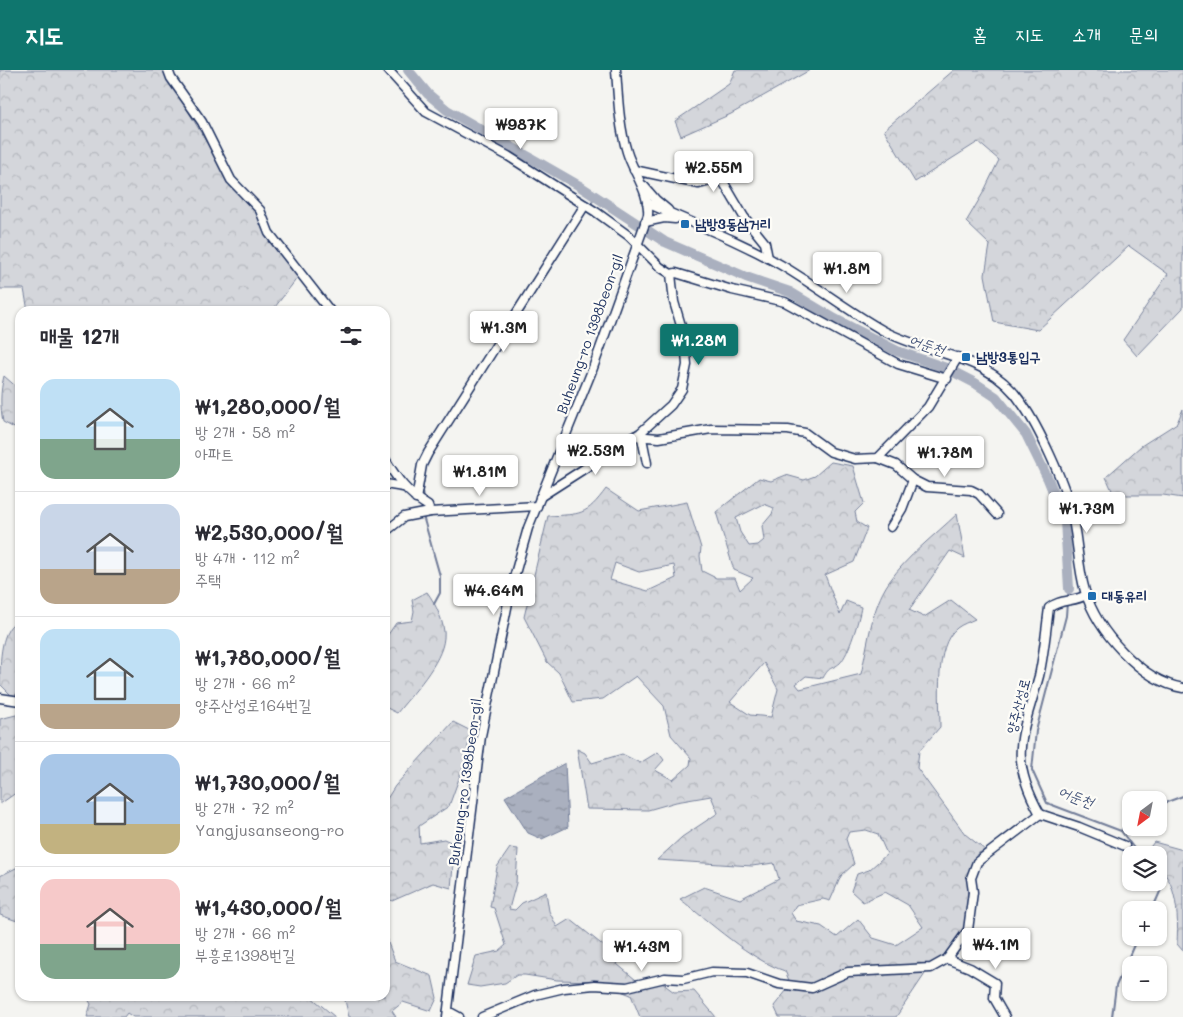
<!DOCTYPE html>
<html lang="ko">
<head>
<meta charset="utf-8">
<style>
  body { margin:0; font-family:Mali,"Poor Story",sans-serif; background:#f2f2f3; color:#2b2b33; height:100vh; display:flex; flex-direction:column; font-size:19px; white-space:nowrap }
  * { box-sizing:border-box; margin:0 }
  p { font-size:16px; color:#7c7c81 }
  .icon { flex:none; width:28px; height:28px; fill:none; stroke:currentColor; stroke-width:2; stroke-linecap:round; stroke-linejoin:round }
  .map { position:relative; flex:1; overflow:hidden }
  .sheet { position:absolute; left:15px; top:236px; width:375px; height:695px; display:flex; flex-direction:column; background:#fff; border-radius:15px; box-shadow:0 1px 4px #0004 }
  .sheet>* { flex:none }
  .needle { width:32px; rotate:212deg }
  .controls { position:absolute; left:1122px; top:721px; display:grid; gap:10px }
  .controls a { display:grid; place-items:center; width:45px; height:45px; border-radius:10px; background:#fff; box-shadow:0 1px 4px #0004; font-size:25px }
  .price { position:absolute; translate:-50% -42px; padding:0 11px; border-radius:5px; background:#fff; color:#222; font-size:16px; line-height:32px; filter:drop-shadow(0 1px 2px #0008) }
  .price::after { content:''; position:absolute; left:50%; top:30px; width:15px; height:11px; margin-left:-8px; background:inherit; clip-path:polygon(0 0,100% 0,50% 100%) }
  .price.active { background:#0f766e; color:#fff }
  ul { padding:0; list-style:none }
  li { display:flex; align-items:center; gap:15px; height:125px; padding:0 25px }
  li+li { border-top:1px solid #e1e1e2 }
  li span { display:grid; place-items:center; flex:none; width:140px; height:100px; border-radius:15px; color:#555 }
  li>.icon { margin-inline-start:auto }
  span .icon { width:60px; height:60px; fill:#fffc; stroke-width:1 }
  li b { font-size:21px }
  h2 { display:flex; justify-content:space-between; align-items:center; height:60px; padding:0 25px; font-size:21px }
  header { display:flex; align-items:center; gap:30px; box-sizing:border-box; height:70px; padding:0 25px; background:#0f766e; color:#fff }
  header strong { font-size:24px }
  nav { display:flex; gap:28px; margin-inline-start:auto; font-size:18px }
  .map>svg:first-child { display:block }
  .forest { fill:url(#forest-crowns); stroke:#78829c; fill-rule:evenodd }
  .water { fill:url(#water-ripples); stroke:#717c98 }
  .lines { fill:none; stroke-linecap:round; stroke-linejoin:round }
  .stream { stroke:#717c98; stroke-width:2 }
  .river { stroke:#aab0bf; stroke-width:10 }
  .minor-casing { stroke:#1b2f5e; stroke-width:11 }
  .minor { stroke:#fdfcf7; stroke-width:8 }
  .poi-dot { fill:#1f6fb2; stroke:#fdfcf7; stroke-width:2 }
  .labels { text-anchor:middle; stroke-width:4.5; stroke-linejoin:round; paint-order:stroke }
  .poi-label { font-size:14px; font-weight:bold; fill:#1b2f5e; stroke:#fdfcf7; text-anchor:start }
  .street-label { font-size:14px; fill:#1b2f5e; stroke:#fdfcf7 }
  .water-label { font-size:15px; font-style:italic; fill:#46567b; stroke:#fdfcf7 }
</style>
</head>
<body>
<header>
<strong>지도</strong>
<nav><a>홈</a><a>지도</a><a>소개</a><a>문의</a></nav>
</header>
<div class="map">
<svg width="1183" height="947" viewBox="0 0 1183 947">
  <defs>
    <pattern id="forest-crowns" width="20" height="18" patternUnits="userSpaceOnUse" patternTransform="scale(1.25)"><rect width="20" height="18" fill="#d4d6db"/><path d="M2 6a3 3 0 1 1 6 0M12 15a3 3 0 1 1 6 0" fill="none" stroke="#b5b8be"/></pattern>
    <pattern id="water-ripples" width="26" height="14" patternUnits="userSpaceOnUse" patternTransform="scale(1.25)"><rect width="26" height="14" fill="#aab0bf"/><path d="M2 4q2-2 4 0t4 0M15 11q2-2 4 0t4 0" fill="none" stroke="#8a909e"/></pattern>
  </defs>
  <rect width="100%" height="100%" fill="#f4f4f1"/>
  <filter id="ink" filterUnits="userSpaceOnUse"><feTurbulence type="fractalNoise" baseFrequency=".02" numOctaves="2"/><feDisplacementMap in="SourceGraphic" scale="10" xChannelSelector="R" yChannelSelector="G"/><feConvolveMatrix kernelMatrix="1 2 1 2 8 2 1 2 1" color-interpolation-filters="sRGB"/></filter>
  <g filter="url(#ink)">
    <g class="forest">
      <path d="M0,0H164L230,112L254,139L268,166L298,207L272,241H28L24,219H0Z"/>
      <path d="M735,0H810L731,44L681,66L675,51L729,14Z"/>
      <path d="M954,0H1183V238L1137,286L1123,270L1168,204L1129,176L1038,260L994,252L985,205L990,175L966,152L983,123L999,90L978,72L915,112L884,60Z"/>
      <path d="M4,306L20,320V361L3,352C0,336 0,322 4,306Z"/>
      <path d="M1183,339V428L1163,425H1114L1106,407L1141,376L1177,353Z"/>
      <path d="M831,392L853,396L864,433L855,442L857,452L867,458L854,492L825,505L840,545L846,531L861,537C859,550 849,584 840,593C832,600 830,595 823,608L806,606L796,614L800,619L861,604C868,575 871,538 889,512C907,486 934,466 957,444L965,488L950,481L909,540L924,547L951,530L975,549C969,552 962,554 957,558C934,576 940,631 940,657L919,681L917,698L965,764L985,780L977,784L968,803L967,856L946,887L929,898L896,947H779L774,936L791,915L785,901C752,891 708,851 680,829L704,817L740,829L779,809L774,793L752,796L657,790L682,767L718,743L711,726L676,732L648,740L587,739L577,679L585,683L592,693L622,684L640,693L658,682L664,690L655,700L673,710L690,695L691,688L671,665L664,636L636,606L603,629L573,632L559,603L547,592L524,547L548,446C581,444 586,446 606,419L639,441L687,432L701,478L700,486L702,501L716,508H735L740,520L753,508L734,500L716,442L759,408L771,411L786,405L804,410L815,406ZM764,434L774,438L772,444L762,456L764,470L758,475L749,476L740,462L736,448ZM615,493L639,502L674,495L676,508L648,521L610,510ZM764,593L778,619L771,647L750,645L730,632ZM866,760L878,764L887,784L869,800L857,804L851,821L863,832L885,822L908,835L923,857L896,875L873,868L858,849L837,867L821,856L796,851L791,843L796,835L823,829L830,831L841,806L854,794L846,769L849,762Z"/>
      <path d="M427,522C435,532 446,556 444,568C442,593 412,624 397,643L385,637V569L396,553L412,551L414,541L412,530Z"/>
      <path d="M20,550V626L11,625L0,614C0,592 0,556 20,550Z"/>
      <path d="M20,644V720L0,734V649Z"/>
      <path d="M453,652L471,661L465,692L449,736L419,756L420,773L444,769L455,774L451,818L433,813L392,831L385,826V732L395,716Z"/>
      <path d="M1154,772L1183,780V881L1177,874C1178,855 1178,836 1172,818C1168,804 1159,802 1159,785H1151L1148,780Z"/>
      <path d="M510,778L518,779L516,813L509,839L515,840L522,833L546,822L549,841L557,857L570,849L605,877L624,885L617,894L636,910H658L674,922L694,921L716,947H640L631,925L594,911L557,910L525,905H517L505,913L480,917L467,915L476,886L499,881L506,875L494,838L490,837L497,797Z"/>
      <path d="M20,796V852L0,845V806Z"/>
      <path d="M385,865L395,891L432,906L437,928L431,941L403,932L392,941L396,947H349L344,926H385Z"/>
      <path d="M86,926H310L335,947H133L127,943L124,947H87L91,934Z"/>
    </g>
    <path class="water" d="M565,693L568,757L542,769L528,763L505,727Z"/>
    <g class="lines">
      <g class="stream">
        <path d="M590,135L595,127"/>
        <path d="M505,269L585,143"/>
        <path d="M446,362L485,301"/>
        <path d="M423,429L422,421L426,394"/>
        <path d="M423,446L440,506V523L434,534"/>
        <path d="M1068,527L1069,519"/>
        <path d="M1067,532L1066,546L1036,661L1032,700L1047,733L1121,761L1139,785"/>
        <path d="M1159,735L1183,726"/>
        <path d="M1121,761L1131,749"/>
        <path d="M1152,840L1163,815L1159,809"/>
        <path d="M1112,947L1116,916L1137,868"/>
      </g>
      <path class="river" d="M408,0L428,24L447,40L578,115L665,172L746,207L790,222L835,249L897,281L946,298L975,313L996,327L1026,364L1048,409L1065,451L1069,519"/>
      <g class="minor-casing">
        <g id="minor">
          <path d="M168,0L171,8L202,52L231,110L260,140L269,163L330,241"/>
          <path d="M388,0L426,42L508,86L596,142L629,166L660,197L671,204L676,203L732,220L785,232L898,294L947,309"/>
          <path d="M634,100L699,114L721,108L744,147L765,173L768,188"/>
          <path d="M644,116L656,130L668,140"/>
          <path d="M647,133C692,153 738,170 781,195C815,215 847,240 882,260C932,287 990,283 1023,335C1039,358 1063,410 1070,437C1078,464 1077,494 1085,521C1097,561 1141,611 1183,618"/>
          <path d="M645,152L664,148L675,149"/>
          <path d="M634,366L659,368L711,359L788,360L805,363L831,382L855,389L878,388L928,337L958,287"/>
          <path d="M642,368L647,393"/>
          <path d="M878,388L896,395L913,410L927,417L971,420L979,424L997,444"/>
          <path d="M385,389C397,409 408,424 428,436L430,442"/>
          <path d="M385,414L403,417"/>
          <path d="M540,427L640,363L671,335L682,319L687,295L685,269L674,232L671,204"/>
          <path d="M416,429L422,395L428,383L585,135"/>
          <path d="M891,457L902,439L913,410"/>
          <path d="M385,462L404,447L430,442L537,436"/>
          <path d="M1086,525C1075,532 1059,529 1049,538C1046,560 1044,584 1039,606C1023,665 1007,685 1040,744L1079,757L1125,776"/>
          <path d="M0,628L20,631"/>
          <path d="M947,889L970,898L995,913L994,928L1005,947"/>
          <path d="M448,941L459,947"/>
          <path d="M447,947L481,666L511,518L528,458L593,298L648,145C650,123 633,102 627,82C619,56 618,27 616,0"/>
          <path d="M482,947L535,925L564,918L594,915L627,917L665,908L683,909L712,902L747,903L779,914L812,918L848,902L931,898L947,889L968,860L973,822L971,808L977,792L1040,744"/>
        </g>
      </g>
      <use href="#minor" class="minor"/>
    </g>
  </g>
  <g class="poi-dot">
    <rect x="680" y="149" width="10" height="10" rx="2.5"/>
    <rect x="961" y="282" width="10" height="10" rx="2.5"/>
    <rect x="1087" y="521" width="10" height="10" rx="2.5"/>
  </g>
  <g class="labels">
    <g class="poi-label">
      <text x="695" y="159">남방3동삼거리</text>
      <text x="976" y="292">남방3통입구</text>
      <text x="1102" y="531">대동유리</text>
    </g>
    <g class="street-label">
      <text transform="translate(590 264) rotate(-70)" y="5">Buheung-ro 1398beon-gil</text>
      <text transform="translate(1018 636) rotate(-75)" y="5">양주산성로</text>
      <text transform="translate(465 712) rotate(-82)" y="5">Buheung-ro 1398beon-gil</text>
    </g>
    <g class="water-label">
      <text transform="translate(927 275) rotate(19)" y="5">어둔천</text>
      <text transform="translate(1076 727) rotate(21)" y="5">어둔천</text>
    </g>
  </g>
</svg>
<div class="controls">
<a><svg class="needle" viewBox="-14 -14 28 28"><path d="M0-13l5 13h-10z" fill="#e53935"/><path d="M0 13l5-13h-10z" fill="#7c7c81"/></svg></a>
<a><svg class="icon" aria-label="layers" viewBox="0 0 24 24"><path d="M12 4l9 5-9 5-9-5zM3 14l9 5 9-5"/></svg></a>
<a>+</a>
<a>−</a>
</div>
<b class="price" style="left:521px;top:80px">₩987K</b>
<b class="price" style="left:714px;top:123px">₩2.55M</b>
<b class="price" style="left:847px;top:224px">₩1.8M</b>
<b class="price" style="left:504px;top:283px">₩1.3M</b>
<b class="price active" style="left:699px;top:296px">₩1.28M</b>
<b class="price" style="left:596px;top:406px">₩2.53M</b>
<b class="price" style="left:945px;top:408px">₩1.78M</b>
<b class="price" style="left:480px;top:427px">₩1.81M</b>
<b class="price" style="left:1087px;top:464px">₩1.73M</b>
<b class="price" style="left:494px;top:546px">₩4.64M</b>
<b class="price" style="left:996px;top:900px">₩4.1M</b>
<b class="price" style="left:642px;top:902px">₩1.43M</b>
<section class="sheet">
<h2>매물 12개<svg class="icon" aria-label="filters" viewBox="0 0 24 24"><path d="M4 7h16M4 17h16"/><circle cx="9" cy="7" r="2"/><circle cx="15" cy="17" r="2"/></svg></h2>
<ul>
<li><span style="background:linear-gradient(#bfe0f5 60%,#7fa58c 0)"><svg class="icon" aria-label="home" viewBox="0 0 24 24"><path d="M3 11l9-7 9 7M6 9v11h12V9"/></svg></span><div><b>₩1,280,000/월</b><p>방 2개 · 58 m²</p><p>아파트</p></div></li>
<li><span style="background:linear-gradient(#c9d6e8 65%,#b9a48a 0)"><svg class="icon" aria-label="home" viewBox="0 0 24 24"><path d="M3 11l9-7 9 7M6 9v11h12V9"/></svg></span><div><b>₩2,530,000/월</b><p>방 4개 · 112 m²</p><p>주택</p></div></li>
<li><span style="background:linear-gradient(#bfe0f5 75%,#b9a48a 0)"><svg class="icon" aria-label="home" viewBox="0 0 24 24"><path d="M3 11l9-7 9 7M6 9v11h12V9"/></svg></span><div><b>₩1,780,000/월</b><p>방 2개 · 66 m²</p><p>양주산성로164번길</p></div></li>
<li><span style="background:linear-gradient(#a9c7e8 70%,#c2b280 0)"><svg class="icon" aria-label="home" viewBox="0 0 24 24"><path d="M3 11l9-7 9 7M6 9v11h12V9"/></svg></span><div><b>₩1,730,000/월</b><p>방 2개 · 72 m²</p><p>Yangjusanseong-ro</p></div></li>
<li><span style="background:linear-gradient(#f6c9c9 65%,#7fa58c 0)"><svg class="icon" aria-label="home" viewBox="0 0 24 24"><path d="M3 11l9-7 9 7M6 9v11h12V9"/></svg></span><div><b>₩1,430,000/월</b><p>방 2개 · 66 m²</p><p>부흥로1398번길</p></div></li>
</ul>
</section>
</div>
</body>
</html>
